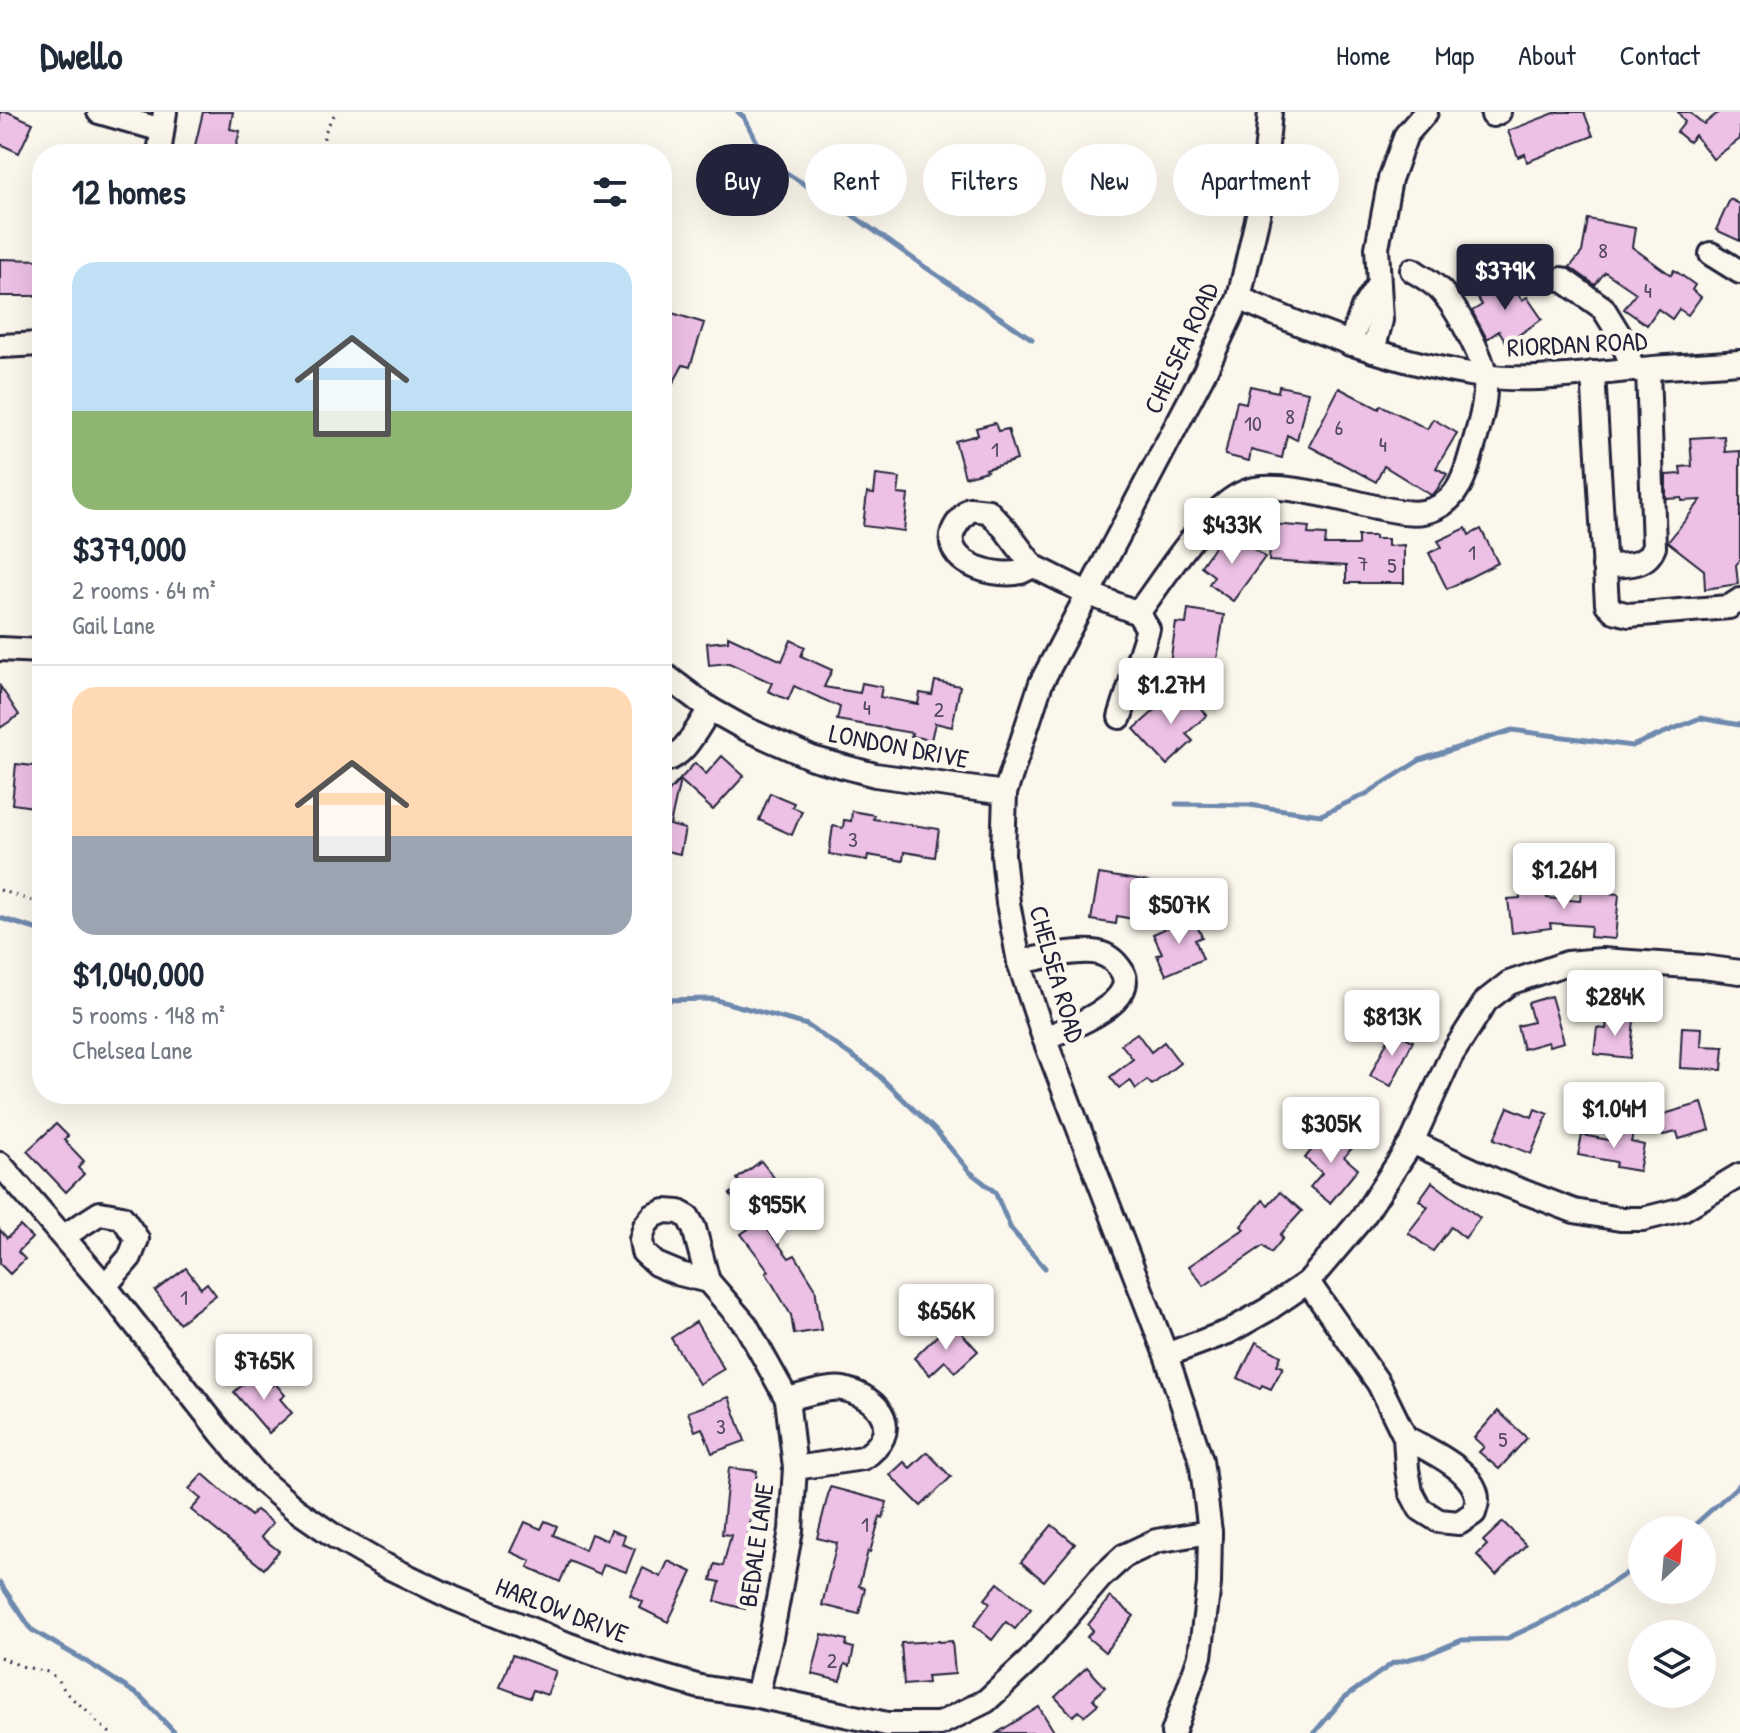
<!DOCTYPE html>
<html lang="en">
<head>
<meta charset="utf-8">
<style>
  body { margin:0; font-family:"Patrick Hand",sans-serif; background:#f2f2f3; color:#1f2937; height:100vh; display:flex; flex-direction:column; font-size:30px; white-space:nowrap }
  * { box-sizing:border-box; margin:0 }
  p { font-size:26px; color:#747a83 }
  .icon { flex:none; width:44px; height:44px; fill:none; stroke:currentColor; stroke-width:2; stroke-linecap:round; stroke-linejoin:round }
  .map { position:relative; flex:1; overflow:hidden }
  .side { position:absolute; left:32px; top:32px; width:640px; height:960px; display:flex; flex-direction:column; background:#fff; border-radius:32px; box-shadow:0 8px 32px #0002 }
  .side>* { flex:none }
  .hud { position:absolute; left:696px; top:32px; width:760px; height:72px; display:flex; gap:16px }
  .needle { width:52px; rotate:26deg }
  .controls { position:absolute; left:1628px; top:1404px; display:grid; gap:16px }
  .controls a { display:grid; place-items:center; width:88px; height:88px; border-radius:50%; background:#fff; box-shadow:0 8px 32px #0002; font-size:40px }
  .price { position:absolute; translate:-50% -68px; padding:0 18px; border-radius:8px; background:#fff; color:#222; font-size:26px; line-height:52px; filter:drop-shadow(0 2px 4px #0008) }
  .price::after { content:''; position:absolute; left:50%; top:48px; width:24px; height:18px; margin-left:-12px; background:inherit; clip-path:polygon(0 0,100% 0,50% 100%) }
  .price.on { background:#22223b; color:#fff }
  ul { padding:0; list-style:none }
  li { display:grid; align-content:center; gap:16px; height:424px; padding:0 40px }
  li+li { border-top:2px solid #e0e1e3 }
  li span { display:grid; place-items:center; height:248px; border-radius:24px; color:#555 }
  li>.icon { margin-inline-start:auto }
  span .icon { width:144px; height:144px; fill:#fffc; stroke-width:1 }
  li b { font-size:34px }
  h2 { display:flex; justify-content:space-between; align-items:center; height:96px; padding:0 40px; font-size:34px }
  .chip { padding:0 28px; border-radius:36px; background:#fff; box-shadow:0 8px 32px #0002; font-size:28px; line-height:72px }
  .chip.on { background:#22223b; color:#fff }
  header { display:flex; align-items:center; gap:48px; box-sizing:border-box; height:112px; padding:0 40px; background:#fff; border-bottom:2px solid #e0e1e3 }
  header strong { font-size:38px }
  nav { display:flex; gap:44px; margin-inline-start:auto; font-size:28px }
  .map>svg:first-child { display:block }
  .lines { fill:none; stroke-linecap:round; stroke-linejoin:round }
  .stream { stroke:#6e89ae; stroke-width:5 }
  .building { fill:#edc0e5; stroke:#22223b; stroke-width:2 }
  .minor-casing { stroke:#22223b; stroke-width:28 }
  .path { stroke:#22223b; stroke-width:3; stroke-dasharray:2 6; stroke-linecap:butt }
  .minor { stroke:#fbf7ec; stroke-width:22 }
  .labels { text-anchor:middle; stroke-width:8; stroke-linejoin:round; paint-order:stroke }
  .number-label { font-size:22px; fill:#554a66 }
  .street-label { font-size:26px; fill:#22223b; stroke:#fbf7ec }
</style>
</head>
<body>
<header>
<strong>Dwello</strong>
<nav><a>Home</a><a>Map</a><a>About</a><a>Contact</a></nav>
</header>
<div class="map">
<svg width="1740" height="1621" viewBox="0 0 1740 1621">
  <rect width="100%" height="100%" fill="#fbf7ec"/>
  <filter id="ink" filterUnits="userSpaceOnUse"><feTurbulence type="fractalNoise" baseFrequency=".0125" numOctaves="2"/><feDisplacementMap in="SourceGraphic" scale="16" xChannelSelector="R" yChannelSelector="G"/><feConvolveMatrix kernelMatrix="1 2 1 2 8 2 1 2 1" color-interpolation-filters="sRGB"/></filter>
  <g filter="url(#ink)">
    <g class="lines">
      <g class="stream">
        <path d="M738,0L744,5L766,48L844,97L922,153L1032,227"/>
        <path d="M1176,692L1249,693L1321,703L1366,682L1420,648L1512,618L1632,634L1700,606L1740,613"/>
        <path d="M0,806L42,819"/>
        <path d="M662,888L713,887L807,913L874,959L936,1019L970,1060L995,1080L1011,1117L1045,1156"/>
        <path d="M1689,1418L1740,1372"/>
        <path d="M0,1471L32,1518L92,1553L141,1585L175,1621"/>
        <path d="M1314,1621L1344,1586L1393,1551L1426,1543L1462,1528L1506,1527L1561,1501L1598,1480L1642,1451"/>
      </g>
    </g>
    <g class="building">
      <path d="M0,0H8L33,11L19,41L0,32Z"/>
      <path d="M203,0H233L230,17L240,19L234,42H193Z"/>
      <path d="M1557,0H1584L1593,24L1527,50L1525,42L1518,45L1508,19Z"/>
      <path d="M1678,0H1689L1704,12L1719,0H1740V27L1713,47L1695,23L1689,30L1677,20L1685,10Z"/>
      <path d="M1730,87L1740,92V129L1716,118Z"/>
      <path d="M1588,107L1635,116L1632,135L1671,163L1674,158L1695,173L1692,178L1701,185L1688,203L1679,197L1672,207L1658,197L1647,213L1624,197L1636,181L1605,160L1595,173L1570,155L1582,140Z"/>
      <path d="M0,147L42,148L40,184H0Z"/>
      <path d="M1507,165L1522,188L1527,185L1542,207L1507,231L1499,219L1487,227L1472,199L1482,193L1477,185Z"/>
      <path d="M672,201L704,211L690,255L683,253L662,292V223L665,224Z"/>
      <path d="M1250,274L1278,280L1279,274L1308,280L1297,328L1287,323L1282,346L1251,338L1249,349L1225,343L1237,289L1246,291Z"/>
      <path d="M1339,276L1379,297L1381,293L1427,317L1433,307L1457,321L1436,356L1447,362L1436,379L1431,383L1384,354L1376,370L1309,334Z"/>
      <path d="M995,311L998,319L1008,317L1017,348L986,357L987,359L965,365L955,329L978,323L976,316Z"/>
      <path d="M1724,324L1725,340L1740,339V448L1736,453L1738,472L1705,477L1704,458L1668,430L1701,388L1682,389V386L1666,387V363L1681,362L1680,355L1692,354L1690,326Z"/>
      <path d="M876,363L900,366L898,382L908,383L904,419L863,414L867,381L874,382Z"/>
      <path d="M1271,412L1309,415L1308,422L1326,423L1325,433H1358V424H1375V427H1388V434L1404,433V471H1346V454L1269,449Z"/>
      <path d="M1466,416L1469,423L1481,417L1498,451L1447,477L1429,441L1442,435L1438,429Z"/>
      <path d="M1234,423L1265,445L1233,489L1209,472L1214,464L1201,454L1219,428L1227,433Z"/>
      <path d="M1188,497L1224,503L1214,566L1169,558L1176,511L1186,512Z"/>
      <path d="M728,524L782,549L791,528L805,535L801,544L832,558L824,575L860,581L862,571L882,575L880,585L918,592L920,581L932,583L935,569L960,574L952,615L935,611L931,628L911,624L912,621L837,608L840,595L794,574L788,588L768,579L772,571L729,551L709,553L707,531L728,529Z"/>
      <path d="M0,574L19,603L0,616Z"/>
      <path d="M1181,575L1207,603L1186,622L1193,629L1167,653L1134,617Z"/>
      <path d="M722,644L744,664L713,698L680,668L670,713L685,717L680,742L662,738V687L695,651L706,662Z"/>
      <path d="M16,652L42,655L41,696L12,692Z"/>
      <path d="M770,681L794,691L792,695L802,699L792,723L759,708Z"/>
      <path d="M852,699L874,703L873,707L939,717L935,745L904,740L903,749L868,743L867,748L829,742L833,714L843,716L844,708L851,709Z"/>
      <path d="M1099,762L1150,770L1143,809L1117,804L1116,812L1091,808Z"/>
      <path d="M1545,771L1547,786L1580,789L1581,779L1619,782L1615,827L1590,825L1591,814L1550,811L1551,816L1512,821L1508,787L1520,786L1519,774Z"/>
      <path d="M1193,804L1202,825L1195,828L1203,847L1166,863L1157,843L1162,841L1153,822Z"/>
      <path d="M1551,884L1564,930L1549,934L1548,930L1523,937L1517,914L1533,910L1528,891Z"/>
      <path d="M1607,906L1634,908L1630,946L1594,942L1597,916L1606,917Z"/>
      <path d="M1682,915L1702,916L1701,934L1724,935L1722,958L1680,956Z"/>
      <path d="M1392,919L1413,929L1391,974L1370,964Z"/>
      <path d="M1137,921L1151,940L1164,930L1180,951L1152,973L1147,968L1136,977L1130,968L1119,976L1110,965L1133,947L1121,932Z"/>
      <path d="M1702,991L1710,1018L1679,1027L1677,1020L1663,1023L1657,1004Z"/>
      <path d="M1508,995L1532,1005L1535,997L1548,1002L1531,1042L1494,1027Z"/>
      <path d="M56,1012L68,1024L64,1028L84,1049L78,1056L84,1062L66,1080L27,1039Z"/>
      <path d="M1330,1015L1353,1035L1344,1045L1358,1057L1330,1091L1310,1075L1322,1061L1305,1046Z"/>
      <path d="M1611,1018L1633,1022L1631,1030L1644,1033L1639,1059L1615,1055L1616,1050L1578,1043L1582,1023L1609,1028Z"/>
      <path d="M761,1049L794,1091L764,1113L789,1146L795,1143L815,1175L821,1218L794,1222L791,1203L766,1161L769,1159L741,1122L754,1113L730,1082L742,1073L737,1067Z"/>
      <path d="M1432,1070L1480,1106L1465,1126L1451,1115L1433,1139L1408,1121L1428,1095L1419,1088Z"/>
      <path d="M1280,1080L1302,1099L1280,1123L1283,1126L1271,1141L1263,1134L1204,1174L1189,1154L1244,1117L1241,1114L1263,1088L1268,1093Z"/>
      <path d="M20,1114L32,1126L18,1140L25,1147L10,1162L0,1152V1118L7,1126Z"/>
      <path d="M186,1156L201,1176L207,1171L216,1183L179,1211L155,1179Z"/>
      <path d="M696,1210L724,1257L699,1272L671,1226Z"/>
      <path d="M956,1215L978,1239L955,1260L945,1249L930,1263L914,1246L944,1217L949,1222Z"/>
      <path d="M1256,1230L1281,1244L1277,1253L1283,1255L1271,1277L1262,1273L1260,1277L1238,1266Z"/>
      <path d="M252,1265L256,1270L263,1265L271,1274L275,1271L285,1283L280,1287L292,1301L269,1321L234,1280Z"/>
      <path d="M729,1285L745,1329L712,1341L702,1316L695,1319L688,1300Z"/>
      <path d="M1498,1299L1527,1326L1499,1357L1479,1340L1484,1335L1474,1326Z"/>
      <path d="M927,1340L951,1365L921,1394L890,1363L904,1350L910,1356Z"/>
      <path d="M729,1356L757,1359L746,1441L751,1442L746,1458L754,1461L745,1497L715,1489L720,1470L711,1468L715,1452L723,1454L731,1423L722,1422Z"/>
      <path d="M203,1362L251,1404L256,1398L273,1411L261,1425L279,1439L264,1457L191,1398L201,1387L189,1377Z"/>
      <path d="M830,1375L887,1390L883,1406L880,1405L870,1440L868,1439L859,1474L865,1476L859,1502L822,1493L837,1431L817,1426Z"/>
      <path d="M545,1409L557,1414L553,1423L585,1438L591,1422L607,1428L611,1418L625,1424L622,1432L635,1437L626,1460L604,1452L600,1462L569,1449L560,1470L528,1455L531,1449L511,1440L525,1410L541,1417Z"/>
      <path d="M1503,1410L1526,1433L1496,1463L1477,1443L1487,1433L1483,1429Z"/>
      <path d="M1052,1413L1075,1432L1044,1469L1021,1450Z"/>
      <path d="M668,1449L692,1460L668,1510L640,1496L643,1490L630,1483L643,1456L661,1465Z"/>
      <path d="M998,1471L1031,1497L1015,1517L1006,1510L992,1528L974,1513L990,1491L985,1487Z"/>
      <path d="M1110,1485L1134,1504L1105,1540L1087,1525L1093,1518L1088,1513Z"/>
      <path d="M822,1522L847,1528L846,1534L854,1536L850,1554L845,1552L840,1569L812,1562Z"/>
      <path d="M939,1529V1530L952,1529L955,1562L927,1564L928,1571L904,1573L901,1531Z"/>
      <path d="M512,1543L556,1559L547,1583L533,1578L530,1586L500,1575Z"/>
      <path d="M1087,1555L1105,1575L1093,1587L1098,1592L1084,1604L1079,1599L1073,1604L1055,1585Z"/>
      <path d="M1039,1595L1055,1621H997Z"/>
    </g>
    <g class="lines">
      <g class="minor-casing">
        <g id="minor">
          <path d="M99,0L162,18"/>
          <path d="M1493,3L1499,0"/>
          <path d="M159,42L165,0"/>
          <path d="M1711,142L1740,160"/>
          <path d="M1562,167L1603,196L1619,222L1634,258"/>
          <path d="M1239,186C1317,221 1397,252 1483,264C1527,270 1574,263 1618,259C1658,255 1699,253 1740,250"/>
          <path d="M1350,232L1363,196L1378,173"/>
          <path d="M0,234L42,232"/>
          <path d="M1373,239L1381,208L1377,136L1390,67L1406,23L1426,0"/>
          <path d="M1593,261L1607,492L1614,499L1629,503L1729,495L1740,488"/>
          <path d="M1033,454C1029,456 1025,458 1021,460C999,466 947,454 952,423C954,413 963,404 970,397L988,399L1005,417L1033,454L1087,481L1138,501"/>
          <path d="M1604,454C1623,453 1646,456 1654,435L1648,257"/>
          <path d="M1138,501C1163,468 1207,395 1245,380C1276,367 1343,388 1376,395C1396,399 1417,405 1436,396C1458,386 1465,364 1471,342C1478,318 1487,291 1485,265C1483,244 1456,195 1441,179C1434,171 1421,164 1412,158"/>
          <path d="M0,537L42,539"/>
          <path d="M662,561L710,597L744,616L812,646L875,663L1005,681"/>
          <path d="M1120,605L1148,517L1138,501"/>
          <path d="M662,648C684,647 698,614 710,597"/>
          <path d="M1019,850C1041,846 1071,838 1093,840C1104,841 1113,847 1119,855C1147,889 1065,918 1044,926"/>
          <path d="M1412,1030L1496,1069L1574,1099L1620,1107H1643L1683,1097L1740,1063"/>
          <path d="M0,1052L105,1174L222,1322L262,1369L295,1397L337,1426L382,1452L453,1486L567,1532L631,1555L700,1575L757,1584L887,1612H939L986,1589L1029,1549L1100,1466L1124,1444L1156,1429L1210,1420"/>
          <path d="M64,1124L100,1101L122,1105L137,1127L130,1145L105,1174"/>
          <path d="M708,1169L680,1162L656,1152L643,1140L641,1128L645,1114L653,1104L665,1099L679,1100L688,1105L694,1116L708,1169L746,1213L787,1287L795,1356L791,1418L771,1525L757,1584"/>
          <path d="M1308,1170L1379,1272L1405,1325L1407,1357L1411,1380L1420,1397L1439,1409L1459,1411L1474,1401C1475,1397 1477,1393 1477,1388C1477,1359 1428,1338 1405,1325"/>
          <path d="M1166,1243L1228,1220L1267,1198L1308,1170L1363,1105L1412,1030L1451,944L1486,889L1509,871L1567,851L1602,848L1703,855L1740,860"/>
          <path d="M787,1287C801,1284 830,1274 843,1277C882,1286 904,1320 863,1346L795,1356"/>
          <path d="M1173,1621L1200,1544L1209,1472L1210,1420L1201,1348L1166,1243L1044,926L1019,850L1008,791L1003,743L1005,681L1041,571L1205,259L1239,186L1262,86L1270,0"/>
        </g>
      </g>
      <g class="path">
        <path d="M319,42L327,15L336,0"/>
        <path d="M0,778L42,792"/>
        <path d="M0,1545L21,1554L48,1560L56,1566L69,1584L89,1600L97,1610L110,1621"/>
      </g>
      <use href="#minor" class="minor"/>
    </g>
  </g>
  <g class="labels">
    <g class="number-label">
      <text x="1603" y="146">8</text>
      <text x="1648" y="186">4</text>
      <text x="1290" y="312">8</text>
      <text x="1253" y="319">10</text>
      <text x="1339" y="323">6</text>
      <text x="1383" y="340">4</text>
      <text x="995" y="345">1</text>
      <text x="1472" y="448">1</text>
      <text x="1363" y="459">7</text>
      <text x="1392" y="461">5</text>
      <text x="867" y="603">4</text>
      <text x="939" y="605">2</text>
      <text x="853" y="735">3</text>
      <text x="184" y="1193">1</text>
      <text x="721" y="1322">3</text>
      <text x="1503" y="1335">5</text>
      <text x="865" y="1420">1</text>
      <text x="832" y="1556">2</text>
    </g>
    <g class="street-label">
      <text transform="translate(1577 232) rotate(-3)" y="9">RIORDAN ROAD</text>
      <text transform="translate(1181 236) rotate(-65)" y="9">CHELSEA ROAD</text>
      <text transform="translate(899 634) rotate(11)" y="9">LONDON DRIVE</text>
      <text transform="translate(1057 862) rotate(74)" y="9">CHELSEA ROAD</text>
      <text transform="translate(756 1433) rotate(-82)" y="9">BEDALE LANE</text>
      <text transform="translate(562 1498) rotate(21)" y="9">HARLOW DRIVE</text>
    </g>
  </g>
</svg>
<div class="controls">
<a><svg class="needle" viewBox="-14 -14 28 28"><path d="M0-13l5 13h-10z" fill="#e53935"/><path d="M0 13l5-13h-10z" fill="#747a83"/></svg></a>
<a><svg class="icon" aria-label="layers" viewBox="0 0 24 24"><path d="M12 4l9 5-9 5-9-5zM3 14l9 5 9-5"/></svg></a>
</div>
<b class="price on" style="left:1505px;top:200px">$379K</b>
<b class="price" style="left:1232px;top:454px">$433K</b>
<b class="price" style="left:1171px;top:614px">$1.27M</b>
<b class="price" style="left:1564px;top:799px">$1.26M</b>
<b class="price" style="left:1179px;top:834px">$507K</b>
<b class="price" style="left:1615px;top:926px">$284K</b>
<b class="price" style="left:1392px;top:946px">$813K</b>
<b class="price" style="left:1614px;top:1038px">$1.04M</b>
<b class="price" style="left:1331px;top:1053px">$305K</b>
<b class="price" style="left:777px;top:1134px">$955K</b>
<b class="price" style="left:946px;top:1240px">$656K</b>
<b class="price" style="left:264px;top:1290px">$765K</b>
<div class="hud">
<a class="chip on">Buy</a>
<a class="chip">Rent</a>
<a class="chip">Filters</a>
<a class="chip">New</a>
<a class="chip">Apartment</a>
</div>
<section class="side">
<h2>12 homes<svg class="icon" aria-label="filters" viewBox="0 0 24 24"><path d="M4 7h16M4 17h16"/><circle cx="9" cy="7" r="2"/><circle cx="15" cy="17" r="2"/></svg></h2>
<ul>
<li><span style="background:linear-gradient(#bfe0f5 60%,#8fb573 0)"><svg class="icon" aria-label="home" viewBox="0 0 24 24"><path d="M3 11l9-7 9 7M6 9v11h12V9"/></svg></span><div><b>$379,000</b><p>2 rooms · 64 m²</p><p>Gail Lane</p></div></li>
<li><span style="background:linear-gradient(#ffd9b3 60%,#9aa5b1 0)"><svg class="icon" aria-label="home" viewBox="0 0 24 24"><path d="M3 11l9-7 9 7M6 9v11h12V9"/></svg></span><div><b>$1,040,000</b><p>5 rooms · 148 m²</p><p>Chelsea Lane</p></div></li>
</ul>
</section>
</div>
</body>
</html>
